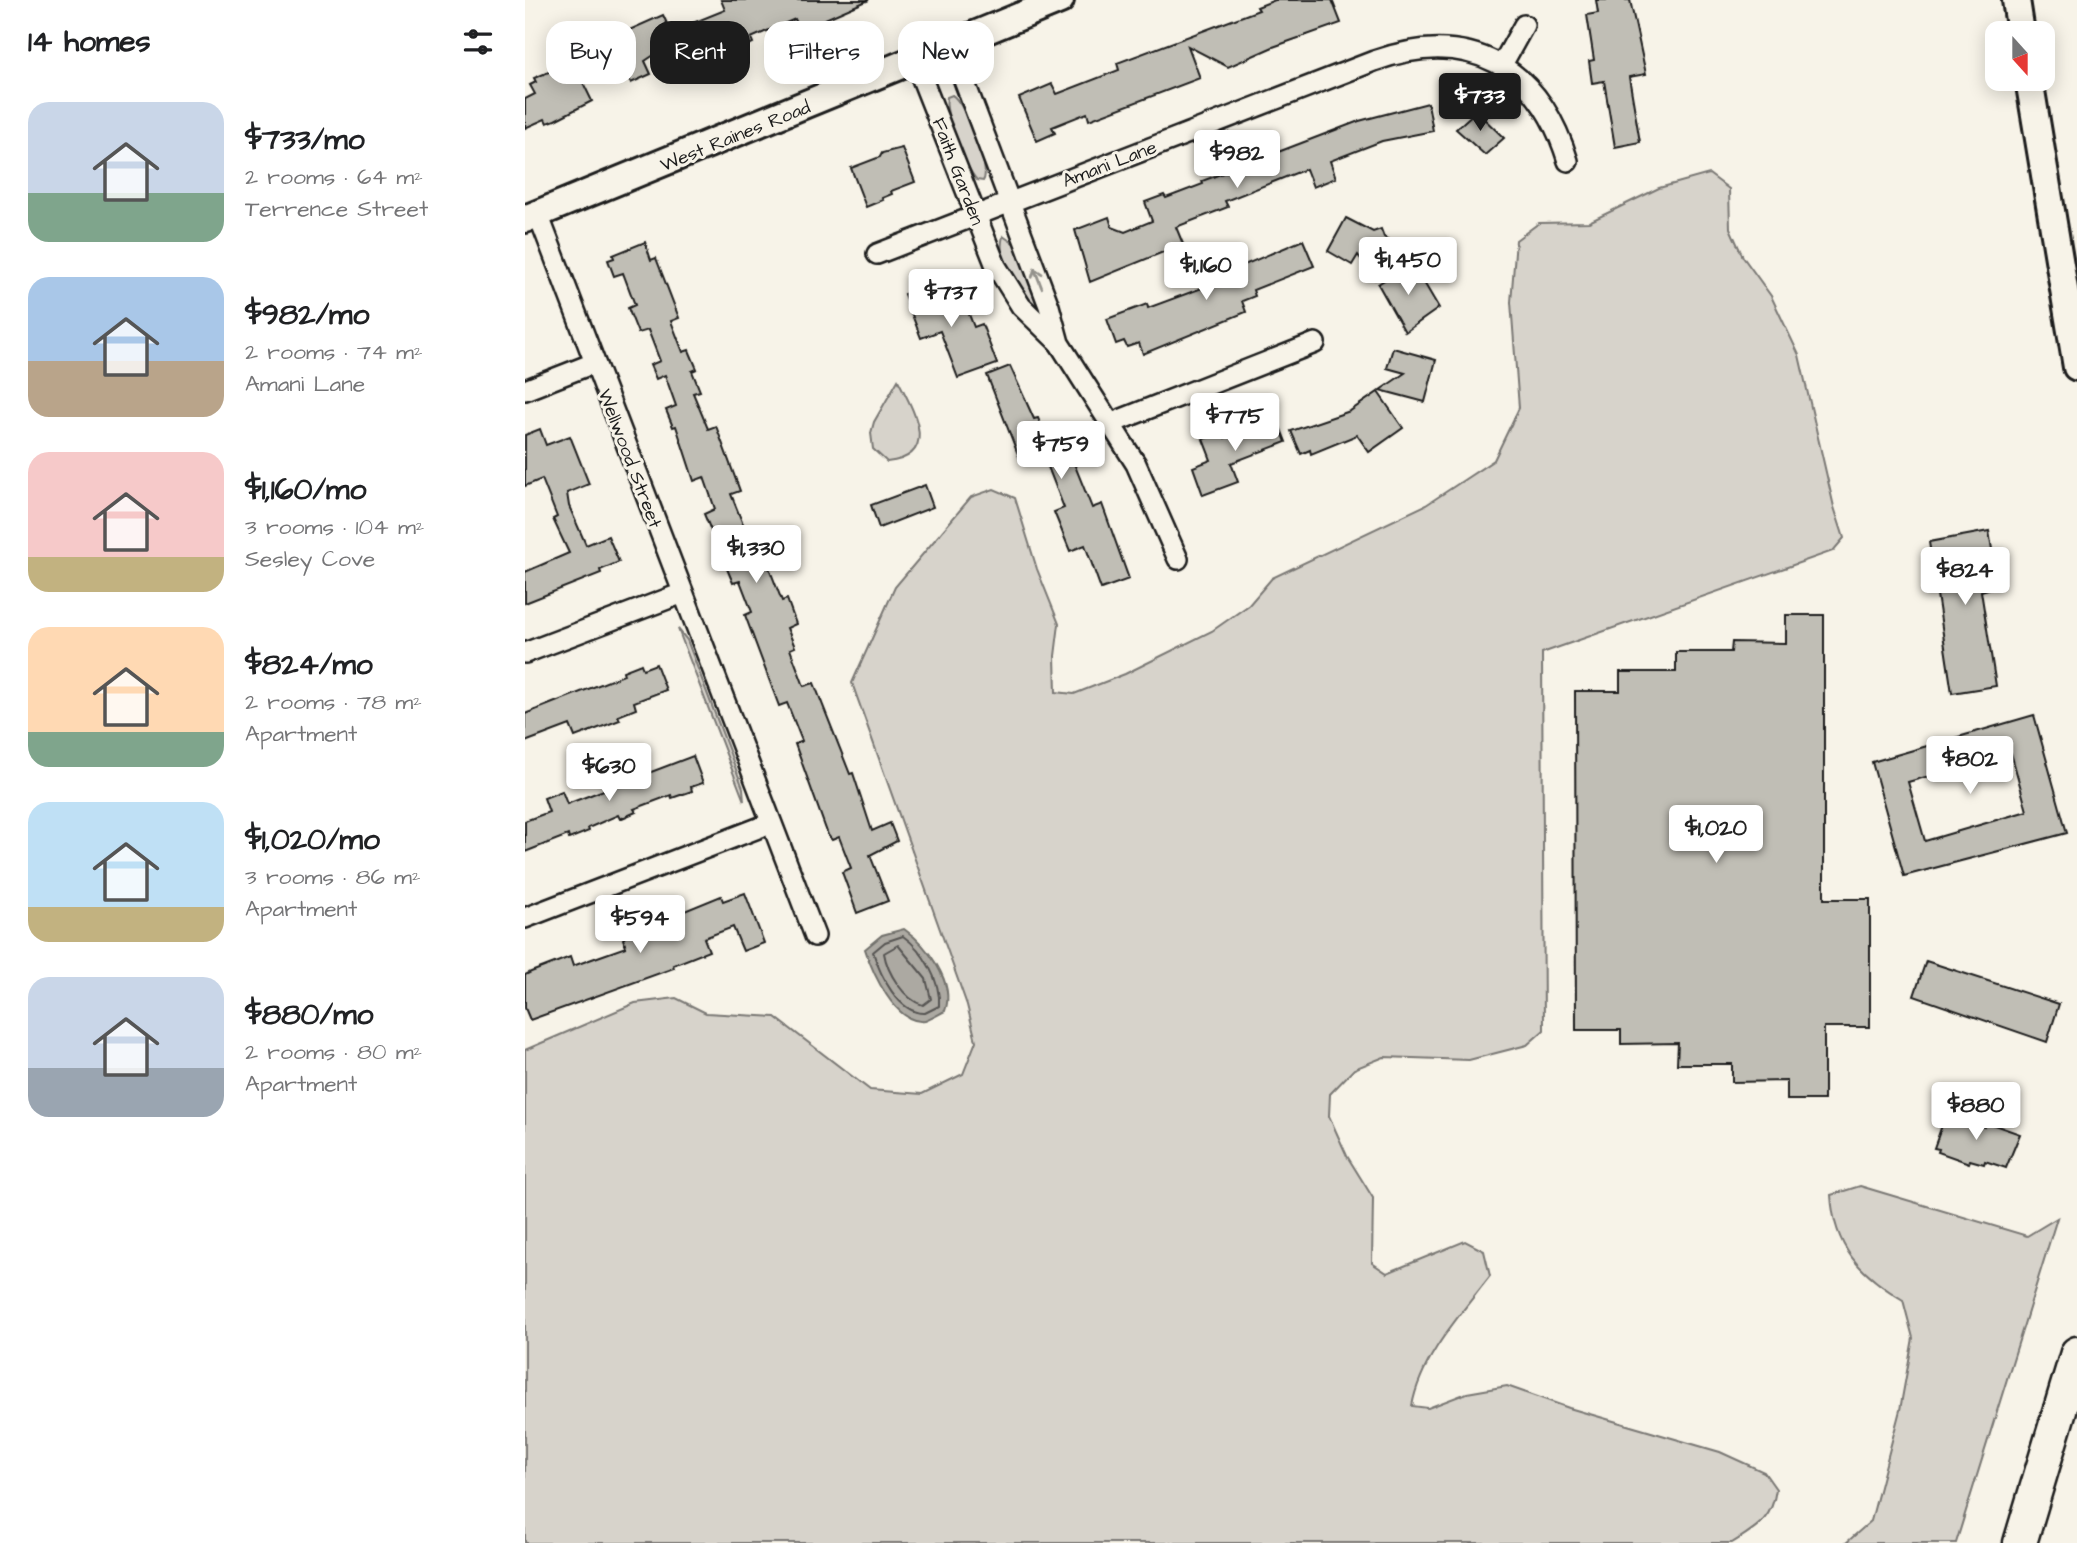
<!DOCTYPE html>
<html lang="en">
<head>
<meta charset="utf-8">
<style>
  body { margin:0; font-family:"Architects Daughter",sans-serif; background:#f2f2f2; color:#202124; height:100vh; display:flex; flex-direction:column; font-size:26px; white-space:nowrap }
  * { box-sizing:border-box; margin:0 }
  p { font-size:23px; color:#757577 }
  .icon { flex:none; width:38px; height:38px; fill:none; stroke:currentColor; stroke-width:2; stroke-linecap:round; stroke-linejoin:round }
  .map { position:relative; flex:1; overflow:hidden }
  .sheet { display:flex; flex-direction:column; background:#fff; width:525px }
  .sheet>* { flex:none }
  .banner { position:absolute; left:21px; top:21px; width:665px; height:63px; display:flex; gap:14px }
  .needle { width:46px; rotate:159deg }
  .controls { position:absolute; left:1460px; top:21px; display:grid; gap:14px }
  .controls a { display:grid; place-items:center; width:70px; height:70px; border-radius:14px; background:#fff; box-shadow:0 4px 18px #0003; font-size:35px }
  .price { position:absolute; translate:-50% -60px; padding:0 16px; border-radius:7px; background:#fff; color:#222; font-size:23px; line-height:46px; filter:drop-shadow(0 2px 4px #0008) }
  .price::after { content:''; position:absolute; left:50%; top:42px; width:21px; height:16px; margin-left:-10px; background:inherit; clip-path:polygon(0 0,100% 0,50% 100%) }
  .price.active { background:#1c1c1c; color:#fff }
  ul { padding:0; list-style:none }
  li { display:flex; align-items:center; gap:21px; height:175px; padding:0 28px }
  li span { display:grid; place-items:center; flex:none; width:196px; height:140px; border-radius:21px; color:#555 }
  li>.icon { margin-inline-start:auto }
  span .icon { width:84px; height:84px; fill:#fffc; stroke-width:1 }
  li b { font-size:30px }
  h2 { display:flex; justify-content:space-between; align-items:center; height:84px; padding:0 28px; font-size:30px }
  .tag { padding:0 24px; border-radius:21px; background:#fff; box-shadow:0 4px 18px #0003; font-size:24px; line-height:63px }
  .tag.active { background:#1c1c1c; color:#fff }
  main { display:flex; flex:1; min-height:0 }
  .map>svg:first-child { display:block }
  .green { fill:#d7d3cb; stroke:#7a7874; stroke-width:2 }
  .water { fill:#aca9a2; stroke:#72716c; stroke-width:2 }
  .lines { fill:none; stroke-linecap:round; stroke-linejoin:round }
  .shore { stroke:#565452; stroke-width:2 }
  .building { fill:#c0beb5; stroke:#1c1c1c; stroke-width:2; fill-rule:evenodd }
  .minor-casing { stroke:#1c1c1c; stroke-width:24 }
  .secondary-casing { stroke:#1c1c1c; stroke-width:32 }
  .trunk-casing { stroke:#1c1c1c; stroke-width:37 }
  .minor { stroke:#f7f3e8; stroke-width:19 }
  .secondary { stroke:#f7f3e8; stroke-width:26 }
  .trunk { stroke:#f7f3e8; stroke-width:32 }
  .oneway { stroke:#94928c }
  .labels { text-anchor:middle; stroke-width:6; stroke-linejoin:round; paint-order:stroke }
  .street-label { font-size:19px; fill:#1c1c1c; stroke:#f7f3e8 }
</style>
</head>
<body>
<main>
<section class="sheet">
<h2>14 homes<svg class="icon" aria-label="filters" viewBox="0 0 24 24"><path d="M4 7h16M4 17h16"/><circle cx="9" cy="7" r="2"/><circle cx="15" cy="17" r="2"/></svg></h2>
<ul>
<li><span style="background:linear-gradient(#c9d6e8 65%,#7fa58c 0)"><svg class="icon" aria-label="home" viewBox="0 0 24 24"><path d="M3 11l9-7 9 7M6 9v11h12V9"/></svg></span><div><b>$733/mo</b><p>2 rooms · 64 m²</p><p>Terrence Street</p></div></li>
<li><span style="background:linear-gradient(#a9c7e8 60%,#b9a48a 0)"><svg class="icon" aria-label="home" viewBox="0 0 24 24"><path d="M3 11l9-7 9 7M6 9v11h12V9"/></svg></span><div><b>$982/mo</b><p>2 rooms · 74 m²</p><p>Amani Lane</p></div></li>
<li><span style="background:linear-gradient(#f6c9c9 75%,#c2b280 0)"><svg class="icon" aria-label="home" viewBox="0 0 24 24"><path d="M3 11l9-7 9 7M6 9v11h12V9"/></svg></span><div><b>$1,160/mo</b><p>3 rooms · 104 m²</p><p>Sesley Cove</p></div></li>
<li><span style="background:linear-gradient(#ffd9b3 75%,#7fa58c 0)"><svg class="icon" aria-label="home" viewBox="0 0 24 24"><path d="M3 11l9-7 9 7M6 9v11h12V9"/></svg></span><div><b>$824/mo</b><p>2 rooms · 78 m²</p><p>Apartment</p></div></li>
<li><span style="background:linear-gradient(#bfe0f5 75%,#c2b280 0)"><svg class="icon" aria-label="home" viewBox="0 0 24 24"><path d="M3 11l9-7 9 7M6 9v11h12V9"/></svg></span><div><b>$1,020/mo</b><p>3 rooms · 86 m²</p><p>Apartment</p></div></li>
<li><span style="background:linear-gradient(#c9d6e8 65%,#9aa5b1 0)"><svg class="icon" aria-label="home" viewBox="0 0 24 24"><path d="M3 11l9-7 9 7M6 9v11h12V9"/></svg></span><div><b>$880/mo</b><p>2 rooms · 80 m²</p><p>Apartment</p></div></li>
</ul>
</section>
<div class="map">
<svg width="1552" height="1543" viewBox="0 0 1552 1543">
  <rect width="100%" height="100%" fill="#f7f3e8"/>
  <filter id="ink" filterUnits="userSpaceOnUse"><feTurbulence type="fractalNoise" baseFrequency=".0143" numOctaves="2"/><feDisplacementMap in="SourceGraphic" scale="14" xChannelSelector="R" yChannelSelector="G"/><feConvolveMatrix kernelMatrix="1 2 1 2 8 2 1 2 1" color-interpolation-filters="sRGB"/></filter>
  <g filter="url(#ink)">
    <g class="green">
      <path d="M427,95C440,102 467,170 458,181L452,180C441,168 418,113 422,97Z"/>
      <path d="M1184,174L1204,189L1205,228L1218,257L1246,296L1274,355L1309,507L1319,538L1308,551L1017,653L1019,1030L1002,1045L944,1060L859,1057L829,1069L805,1094L804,1116L822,1156L848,1198L847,1263L862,1273L940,1241L959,1251L965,1276C935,1315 896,1357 887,1406L903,1408L942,1393L982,1386L1044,1408L1195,1452L1239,1472L1251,1489C1247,1520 1232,1527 1207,1543H0V1050L110,1003L151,998L181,1013L250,1017L345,1090L397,1094L438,1074L451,1041L442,1005L327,683L370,587L446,497L469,489L490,498L512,569L534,624L530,656L531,692L549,694L600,674L687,631L724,605L747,578L901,505L969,460L994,408L986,302L991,240L1014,223L1064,222L1134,188Z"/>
      <path d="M478,236L491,245L516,312L513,313C498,291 470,264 478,236Z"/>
      <path d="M373,380C387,408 417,456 362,462L348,449L346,433L349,422Z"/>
      <path d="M153,629L162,640L218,788L219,801Z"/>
      <path d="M1335,1186L1502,1236L1532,1218L1431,1543H1321L1346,1521L1375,1410L1388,1338L1378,1300C1335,1274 1309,1248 1306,1195Z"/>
    </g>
    <path class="water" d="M379,929C401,944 431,983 420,1011C414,1014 406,1019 400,1021C370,1025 347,971 340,949L357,935Z"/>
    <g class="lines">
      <g class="shore">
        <path d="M378,936C398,950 416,981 414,1006L400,1013C373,1014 355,974 348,952L360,942Z"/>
        <path d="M373,945L401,979L406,999L398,1005C379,1000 362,972 359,953Z"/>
      </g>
    </g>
    <g class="building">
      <path d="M196,0H344L275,30L270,19L226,38L228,43L199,56L201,61L184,68L165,24L200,10Z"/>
      <path d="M750,0H807L816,23L748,47L703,67L663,46L675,78L564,120L562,113L527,127L530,133L512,141L494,98L527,84L532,94L594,70L592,63L734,10L732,7Z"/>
      <path d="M1071,0H1105L1121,74L1104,77L1115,142L1090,147L1079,81L1067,83L1064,61L1069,60L1062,15L1073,13Z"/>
      <path d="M138,15L150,41L120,61L126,74L106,83L83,31L97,25L100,32Z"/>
      <path d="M48,62L67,101L30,120L22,123L20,119L0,128V99L10,94L5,85L11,82L9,78Z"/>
      <path d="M903,103L908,131L857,141L805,161L811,178L788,187L781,169L700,201L703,207L651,227L658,244L565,282L550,230L584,217L587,227L600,232L627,221L620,202L639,195L641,198L678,184L677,181L834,121Z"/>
      <path d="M951,111L979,138L960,155L931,129Z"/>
      <path d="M377,148L390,182L366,191L367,194L357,198L358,200L341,207L326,168L355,157L357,153Z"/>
      <path d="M821,218L848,232L856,229L859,237L869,243L850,279L833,255L827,265L803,251Z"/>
      <path d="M778,240L789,266L728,290L730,296L717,301L721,312L618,354L614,343L602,347L599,341L591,344L582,319L622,304L623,308L688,284L686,279Z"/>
      <path d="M120,242L126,260L131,258L154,318L146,321L158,352L164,350L172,369L167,371L175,391L168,393L183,429L191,426L215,491L206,494L221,532L229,529L257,601L262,599L271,624L262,628L270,647L265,649L279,686L289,683L325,774L328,773L347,831L365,823L372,841L345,855L363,901L332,913L317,872L326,868L314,837L307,840L303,835L270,744L277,741L262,703L254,706L220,615L227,612L215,581L208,583L179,514L190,509L179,477L169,481L151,426L148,427L141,410L151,406L140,375L131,379L125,365L135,361L123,330L113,333L103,308L110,305L98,273L89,276L83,260L89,258L88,255Z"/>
      <path d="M883,265L897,279L914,308L880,332L853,284Z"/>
      <path d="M411,282L420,306L438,299L449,327L457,324L472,364L433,378L415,331L396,338L379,294Z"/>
      <path d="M868,348L911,360L900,402L855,390L880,373L862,368Z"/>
      <path d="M485,366L509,419L513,418L518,431L529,426L540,453L544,451L567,508L577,504L604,579L576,589L560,545L545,551L529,512L539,508L518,454L496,462L462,375Z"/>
      <path d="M853,392L878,428L844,452L832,435L786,454L785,450L776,454L766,431L825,411Z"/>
      <path d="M752,419L761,442L706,463L713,482L678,495L668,467L686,460L678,439L698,432L700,438L739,421L740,423Z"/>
      <path d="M15,429L21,445L45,436L64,484L42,493L44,506L61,545L83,536L94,562L75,570L76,573L0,603V572L44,553L28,519L32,517L17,479L0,486V435Z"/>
      <path d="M400,485L408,507L354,528L346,505Z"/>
      <path d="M1464,531L1473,586L1456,591L1471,686L1427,693L1404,542Z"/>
      <path d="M1261,615H1299V899H1345V1027H1299V1100H1262V1081L1207,1082V1064H1152L1153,1043L1096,1044V1030H1051L1050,691H1095V672H1151V652H1206L1207,642L1261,643Z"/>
      <path d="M116,664L118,669L131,664L141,690L109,702L111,709L93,716L95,720L50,737L45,725L0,742V714L99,675L98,671Z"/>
      <path d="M1509,715L1542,833L1379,876L1347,762ZM1486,753L1502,811L1400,841L1383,782Z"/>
      <path d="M168,756L178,783L166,787L167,791L147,798L146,795L109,809L111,812L95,819L93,815L63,828L64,831L44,839L43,835L0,852V821L24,812L19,798L37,791L42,804Z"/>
      <path d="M220,893L239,943L218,951L208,927L179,938L184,951L148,965L149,968L5,1020L0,1008V975L6,972L45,957L48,966L67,959L101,947L98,939L103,934L196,896L198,901Z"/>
      <path d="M1401,961L1534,1004L1522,1042L1389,996Z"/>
      <path d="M1421,1114L1459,1127L1461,1122L1495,1134L1481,1168L1460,1161L1459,1164L1445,1160L1444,1163L1413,1152L1414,1149L1409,1148Z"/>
    </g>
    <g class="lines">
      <g class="minor-casing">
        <g id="minor">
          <path d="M426,46L524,306L534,343L611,464L653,559"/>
          <path d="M390,61L471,266L496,306L533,342"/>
          <path d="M978,63L999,25"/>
          <path d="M13,214L290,936"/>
          <path d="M352,254L849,61C944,27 1014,66 1043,161"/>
          <path d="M0,390L69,363"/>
          <path d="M587,423L790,343"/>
          <path d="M0,653L158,593"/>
          <path d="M0,918L246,823"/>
        </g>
      </g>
      <g class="secondary-casing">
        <g id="secondary">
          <path d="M1491,0L1496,33"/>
          <path d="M1504,79L1552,367"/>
          <path d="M0,219L535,0"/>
        </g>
      </g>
      <g class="trunk-casing">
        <path id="trunk" d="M1495,1543L1552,1353"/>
      </g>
      <use href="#minor" class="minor"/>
      <use href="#secondary" class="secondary"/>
      <use href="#trunk" class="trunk"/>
    </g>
    <defs><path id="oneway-shaft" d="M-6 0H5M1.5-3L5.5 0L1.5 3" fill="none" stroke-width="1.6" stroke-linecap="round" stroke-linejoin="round" transform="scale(1.75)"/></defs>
    <use class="oneway" href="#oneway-shaft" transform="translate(513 278) rotate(-111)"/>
  </g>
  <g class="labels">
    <g class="street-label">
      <text transform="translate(210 135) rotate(-22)" y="7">West Raines Road</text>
      <text transform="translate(584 163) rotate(-21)" y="7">Amani Lane</text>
      <text transform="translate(434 171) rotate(69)" y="7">Faith Garden</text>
      <text transform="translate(106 458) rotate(69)" y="7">Wellwood Street</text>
    </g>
  </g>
</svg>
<div class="controls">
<a><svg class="needle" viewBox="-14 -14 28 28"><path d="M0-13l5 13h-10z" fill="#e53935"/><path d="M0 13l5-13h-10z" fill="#757577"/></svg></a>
</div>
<b class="price active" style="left:955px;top:133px">$733</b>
<b class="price" style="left:712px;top:190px">$982</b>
<b class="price" style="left:883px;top:297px">$1,450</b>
<b class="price" style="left:681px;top:302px">$1,160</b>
<b class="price" style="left:426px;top:329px">$737</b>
<b class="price" style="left:710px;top:453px">$775</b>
<b class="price" style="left:536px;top:481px">$759</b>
<b class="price" style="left:231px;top:585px">$1,330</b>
<b class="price" style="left:1440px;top:607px">$824</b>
<b class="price" style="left:1445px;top:796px">$802</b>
<b class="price" style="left:84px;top:803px">$630</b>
<b class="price" style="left:1191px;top:865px">$1,020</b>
<b class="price" style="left:115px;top:955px">$594</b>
<b class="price" style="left:1451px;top:1142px">$880</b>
<div class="banner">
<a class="tag">Buy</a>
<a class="tag active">Rent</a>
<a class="tag">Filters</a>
<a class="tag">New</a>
</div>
</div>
</main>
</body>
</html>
